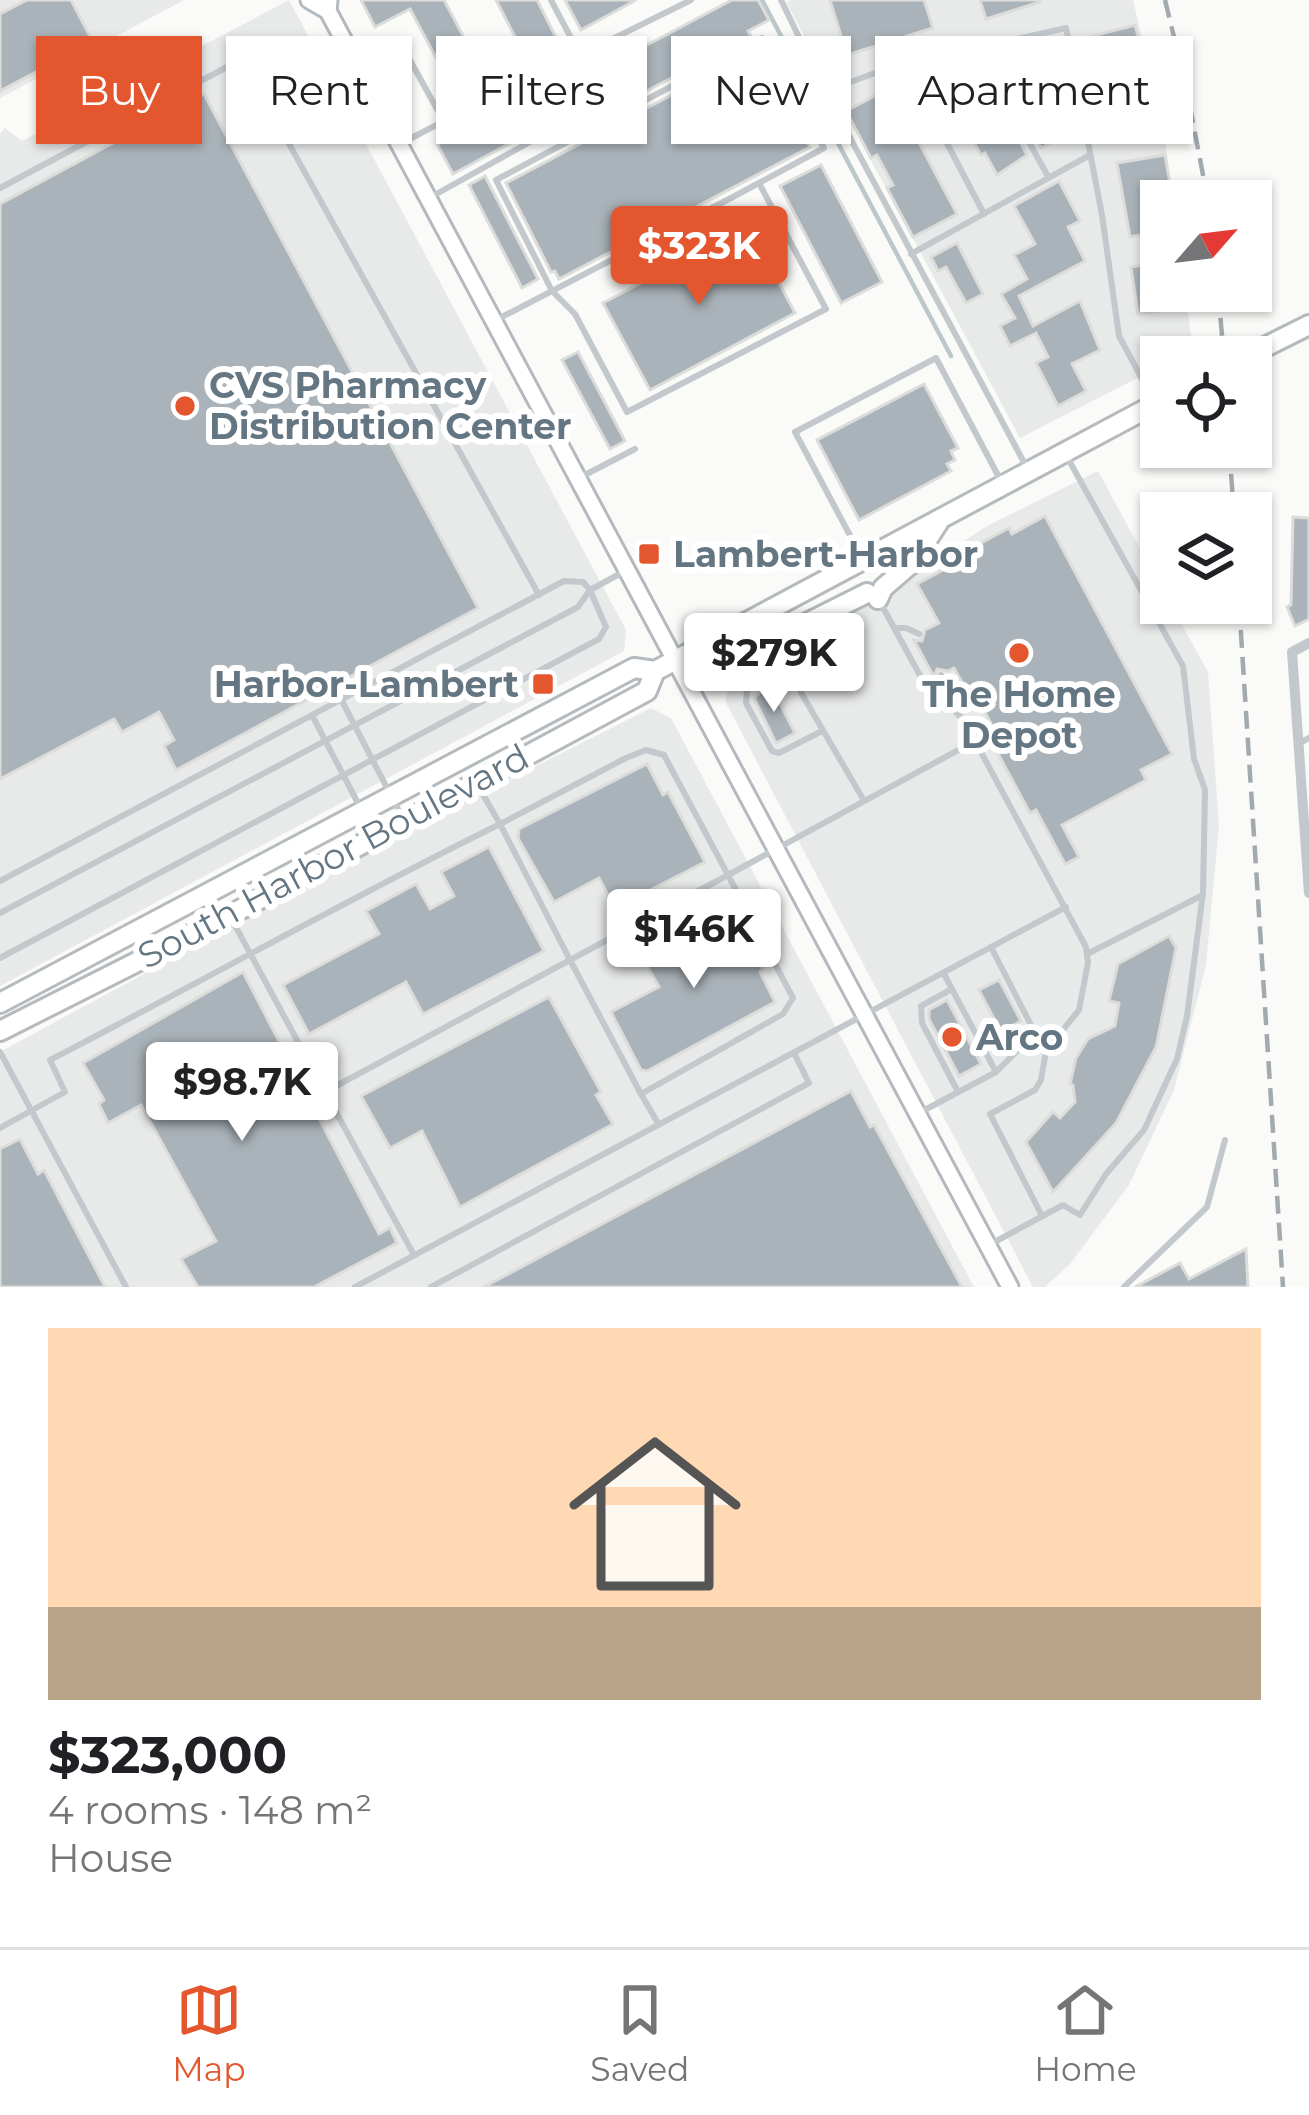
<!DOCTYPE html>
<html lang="en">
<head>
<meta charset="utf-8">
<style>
  body { margin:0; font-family:Montserrat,sans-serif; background:#f6f6f6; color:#202124; height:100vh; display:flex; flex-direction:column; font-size:45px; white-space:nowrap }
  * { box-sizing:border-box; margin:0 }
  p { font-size:39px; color:#757577 }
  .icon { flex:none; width:66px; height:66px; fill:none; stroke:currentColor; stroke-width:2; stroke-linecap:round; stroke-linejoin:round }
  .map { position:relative; height:1287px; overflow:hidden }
  .details { display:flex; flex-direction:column; background:#fff; flex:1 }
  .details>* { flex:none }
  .banner { position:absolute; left:36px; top:36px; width:1239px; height:108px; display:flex; gap:24px }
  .needle { width:78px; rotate:62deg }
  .controls { position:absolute; left:1140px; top:180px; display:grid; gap:24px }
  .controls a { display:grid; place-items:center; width:132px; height:132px; border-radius:0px; background:#fff; box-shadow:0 3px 9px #0004; font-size:60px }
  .price { position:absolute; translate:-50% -102px; padding:0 27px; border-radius:12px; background:#fff; color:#222; font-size:39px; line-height:78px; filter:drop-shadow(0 3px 6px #0008) }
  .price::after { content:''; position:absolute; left:50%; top:72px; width:36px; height:27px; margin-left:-18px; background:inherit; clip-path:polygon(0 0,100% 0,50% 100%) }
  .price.on { background:#e4572e; color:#fff }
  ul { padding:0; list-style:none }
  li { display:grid; align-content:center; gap:24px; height:636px; padding:0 48px }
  li span { display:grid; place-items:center; height:372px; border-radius:0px; color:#555 }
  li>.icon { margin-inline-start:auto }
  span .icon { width:216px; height:216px; fill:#fffc; stroke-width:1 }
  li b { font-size:51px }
  .chip { padding:0 42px; border-radius:0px; background:#fff; box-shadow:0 3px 9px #0004; font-size:42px; line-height:108px }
  .chip.on { background:#e4572e; color:#fff }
  .tab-bar { display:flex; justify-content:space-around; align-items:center; height:168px; border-top:3px solid #e0e0e0; background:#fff; font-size:33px; color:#757577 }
  .tab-bar a { display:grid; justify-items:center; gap:6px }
  .tab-bar .on { color:#e4572e }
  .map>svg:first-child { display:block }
  .built { fill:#e8e9e9 }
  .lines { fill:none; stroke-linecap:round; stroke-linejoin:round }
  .stream { stroke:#bbc7cb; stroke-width:4.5 }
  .building { fill:#aab3b9; stroke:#dcdcda; stroke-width:3 }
  .secondary-casing { stroke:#b3babf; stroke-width:21 }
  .primary-casing { stroke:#b5babe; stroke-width:24 }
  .service { stroke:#c3c8cc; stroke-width:6 }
  .minor { stroke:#c3c8cc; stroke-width:10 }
  .secondary { stroke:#fff; stroke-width:15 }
  .primary { stroke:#fff; stroke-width:18 }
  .rail { stroke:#a2aab0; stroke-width:4.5; stroke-dasharray:18 9; stroke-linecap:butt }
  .poi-dot { fill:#e4572e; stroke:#fff; stroke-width:4.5 }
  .labels { text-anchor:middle; stroke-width:12; stroke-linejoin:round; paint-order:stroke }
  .poi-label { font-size:36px; font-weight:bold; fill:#657683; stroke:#fff; text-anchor:start }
  .street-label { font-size:36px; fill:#657683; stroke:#fff }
</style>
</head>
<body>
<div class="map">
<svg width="1309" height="1287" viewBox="0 0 1309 1287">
  <rect width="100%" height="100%" fill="#fafaf8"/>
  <g class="built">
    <path d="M0,0H184L0,98Z"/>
    <path d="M289,0L626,630L624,651L0,986V134L5,128L22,141Z"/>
    <path d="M792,0H1133L1164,131L1173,201H1161V291H1185L1193,350L1180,357H1161V366L1020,438L786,2Z"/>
    <path d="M1098,471L1161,587V603H1170L1208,672L1219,826L1206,965L1174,1090L1129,1185L1070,1264L1045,1287H1033L725,701L733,675L894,587L987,526Z"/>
    <path d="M651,708L671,718L974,1287H0V1052L407,831Z"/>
  </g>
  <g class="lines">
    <path class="stream" d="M762,0L951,356"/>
  </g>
  <g class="building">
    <path d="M27,0H71L93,42L0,91V14Z"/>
    <path d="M361,0H444L487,81L457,97L410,9L375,27Z"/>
    <path d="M496,0H537L559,43L527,60Z"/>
    <path d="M565,0H636L581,30Z"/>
    <path d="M732,0H758L769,20L748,31L751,36L616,107L596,72Z"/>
    <path d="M830,0H924L933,28L847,55Z"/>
    <path d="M980,0H1040V2L986,19Z"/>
    <path d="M1135,25L1159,114L1112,126L1089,37Z"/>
    <path d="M1034,43L1052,76L1047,79L1057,98L1048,103L1065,135L1041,148L995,61Z"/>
    <path d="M758,49L810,147L559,279L555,271L551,272L506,183Z"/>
    <path d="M981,68L1027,155L997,175L985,153L981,155L955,108L960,106L948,84Z"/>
    <path d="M563,78L579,106L453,174L437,144Z"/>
    <path d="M890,88L957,214L913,237L887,188L893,185L877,155L871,158L846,111Z"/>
    <path d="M204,94L478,608L176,770L164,746L174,740L159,712L122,732L114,719L0,779V204Z"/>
    <path d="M1165,155L1173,201H1161V231L1130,237L1117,163Z"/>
    <path d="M821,165L882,282L841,303L780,186Z"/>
    <path d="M485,176L538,279L522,288L469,185Z"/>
    <path d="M1059,181L1080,221L1068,227L1085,261L1019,296L1033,326L1080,301L1100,350L1072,364L1086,391L1058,406L1036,363L1048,357L1036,333L1010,346L1000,326L1015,318L1001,294L1027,279L1014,255L1035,244L1014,206Z"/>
    <path d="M749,226L795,313L650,390L603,303Z"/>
    <path d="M957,243L983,294L966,303L946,267L938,271L931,257Z"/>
    <path d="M1161,262V291H1184L1187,307L1138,314L1131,267Z"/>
    <path d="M578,352L625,441L610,449L562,360Z"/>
    <path d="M924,384L958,448L951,451L955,460L947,464L951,471L859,520L817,440Z"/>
    <path d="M1045,516L1172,754L1141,770L1146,780L1062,825L1079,857L1065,864L1036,810L1030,813L994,746L1001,742L974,692L969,695L954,668L948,671L937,669L934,677L914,640L922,641L925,630L939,623L917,584L958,562L955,557L1009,528L1012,534Z"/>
    <path d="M1293,517L1309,518V619L1295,626L1287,607L1291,605Z"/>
    <path d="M770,684L795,733L776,743L754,698Z"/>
    <path d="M647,764L663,795L668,792L705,862L615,908L599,878L554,902L518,838L519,829Z"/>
    <path d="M489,847L544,951L423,1014L406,982L309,1034L283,985L379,934L366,911L416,884L430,909L454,896L441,872Z"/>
    <path d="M729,908L763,970L760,972L775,1002L647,1071L641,1070L611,1012L659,987L641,955Z"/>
    <path d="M1169,936L1176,948L1156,1047L1116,1123L1053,1192L1026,1142L1053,1112L1060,1118L1075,1102L1073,1085L1070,1084L1076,1058L1088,1039L1115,1026L1119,1003L1109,1001L1118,964Z"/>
    <path d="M243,972L379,1234L390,1228L397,1243L314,1287H198L181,1259L216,1241L141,1105L108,1123L99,1104L104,1100L83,1063Z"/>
    <path d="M999,980L1021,1021L1001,1032L979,990Z"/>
    <path d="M549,997L601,1092L596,1095L613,1124L460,1207L422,1131L390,1148L361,1096Z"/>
    <path d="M947,1000L981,1064L959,1076L929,1019V1010Z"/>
    <path d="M851,1091L870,1127L874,1125L962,1287H484Z"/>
    <path d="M20,1139L38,1174L44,1170L105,1287H0V1149Z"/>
    <path d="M1246,1249L1248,1287H1135L1180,1263L1189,1279Z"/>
  </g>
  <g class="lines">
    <g class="secondary-casing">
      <g id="secondary">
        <path d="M309,0L328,11"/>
        <path d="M329,0L328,11L1010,1287"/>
      </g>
    </g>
    <g class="primary-casing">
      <g id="primary">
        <path d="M1245,357L1309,325"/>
        <path d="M878,599L883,588L912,563L938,523"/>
        <path d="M743,630L799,627L867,593"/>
        <path d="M0,1003L634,668L655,671L1161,401"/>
        <path d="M0,1031L230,915L647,691L655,671"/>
      </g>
    </g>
    <g class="service">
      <path d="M551,0L580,55"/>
      <path d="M781,0L825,91"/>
      <path d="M981,46L994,80L1049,178"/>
      <path d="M359,63L400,42L443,120"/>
      <path d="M906,65L984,214"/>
      <path d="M402,143L570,55H580L691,0"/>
      <path d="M0,188L242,59L539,595"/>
      <path d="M431,197L596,105L570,56"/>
      <path d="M911,254L1090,155"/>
      <path d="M496,320L731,198L824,148L762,38L496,180L552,291L575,314L627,412L826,309L759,183"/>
      <path d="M1027,468L825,91L892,67L1066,28L1102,215L1119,336L1155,403"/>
      <path d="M579,478L635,449"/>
      <path d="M862,558L795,432L936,358L1002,483"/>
      <path d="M880,602L923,681L960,716L975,741L1086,947L1088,963L1079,1010L1046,1051L1041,1080L1035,1090L990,1114L1042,1216"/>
      <path d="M894,628H906L919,634"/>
      <path d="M941,675L958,713"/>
      <path d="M342,701L401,815"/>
      <path d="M313,717L361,809"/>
      <path d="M822,731L779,753L772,751L746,703L747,690L785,665L863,799"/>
      <path d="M1298,744L1309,738"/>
      <path d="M478,786L500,824L626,758L646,750L664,755L728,875L975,741"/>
      <path d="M0,881L564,581L583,582L590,590L625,571"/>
      <path d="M0,913L578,607L590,590"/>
      <path d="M1087,954L1201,896"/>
      <path d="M0,958L599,639L606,627L590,590"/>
      <path d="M944,974L996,1072"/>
      <path d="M952,989L921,1006L922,1023L957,1090"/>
      <path d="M0,1052L126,1287"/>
      <path d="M325,1092L414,1255"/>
      <path d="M641,1094L659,1125"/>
      <path d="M919,1113L996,1072L1035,1033L991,947"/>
      <path d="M0,1128L65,1092L50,1060C201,982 348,899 500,824L570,960L728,875L793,998L783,1014L641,1094L570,960L325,1092L231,918"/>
      <path d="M989,1245L1063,1205L1080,1215L1106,1174L1144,1130L1177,1059L1187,1016L1203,893L1205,790L1194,759L1183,666L1066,455"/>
      <path d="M355,1287L1066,907"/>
      <path d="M431,1287L809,1083L794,1053"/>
      <path d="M1124,1287L1207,1207L1225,1140"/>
    </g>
    <path class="minor" d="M1309,643L1292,652L1309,893"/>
    <use href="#secondary" class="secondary"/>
    <use href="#primary" class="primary"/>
    <g class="rail">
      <path d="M1165,0L1186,86L1208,201"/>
      <path d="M1218,291L1224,357"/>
      <path d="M1229,447L1234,513"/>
      <path d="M1239,603L1283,1287"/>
    </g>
  </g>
  <g class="poi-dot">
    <circle cx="185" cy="406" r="12"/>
    <rect x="637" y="542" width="24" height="24" rx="6"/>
    <circle cx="1019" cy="653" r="12"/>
    <rect x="531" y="672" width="24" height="24" rx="6"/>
    <circle cx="952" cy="1037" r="12"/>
  </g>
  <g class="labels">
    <g class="poi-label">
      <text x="209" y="398">CVS Pharmacy<tspan x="209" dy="41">Distribution Center</tspan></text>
      <text x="673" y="567">Lambert-Harbor</text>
      <text x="519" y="697" text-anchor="end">Harbor-Lambert</text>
      <text x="1019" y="707" text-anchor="middle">The Home<tspan x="1019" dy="41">Depot</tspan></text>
      <text x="976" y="1050">Arco</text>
    </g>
    <g class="street-label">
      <text transform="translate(333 856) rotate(-28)" y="13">South Harbor Boulevard</text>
    </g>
  </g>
</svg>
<div class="controls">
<a><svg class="needle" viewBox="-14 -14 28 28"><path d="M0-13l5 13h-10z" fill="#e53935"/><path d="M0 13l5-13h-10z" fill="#757577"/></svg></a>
<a><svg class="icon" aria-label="locate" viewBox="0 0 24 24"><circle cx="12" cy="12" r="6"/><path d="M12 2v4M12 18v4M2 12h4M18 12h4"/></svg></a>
<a><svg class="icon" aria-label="layers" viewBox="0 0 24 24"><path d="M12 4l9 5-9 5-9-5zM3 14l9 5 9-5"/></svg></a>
</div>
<b class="price on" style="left:699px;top:308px">$323K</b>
<b class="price" style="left:774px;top:715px">$279K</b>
<b class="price" style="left:694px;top:991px">$146K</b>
<b class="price" style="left:242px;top:1144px">$98.7K</b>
<div class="banner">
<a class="chip on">Buy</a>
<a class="chip">Rent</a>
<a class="chip">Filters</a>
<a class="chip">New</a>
<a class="chip">Apartment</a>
</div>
</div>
<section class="details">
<ul>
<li><span style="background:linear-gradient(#ffd9b3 75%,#b9a48a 0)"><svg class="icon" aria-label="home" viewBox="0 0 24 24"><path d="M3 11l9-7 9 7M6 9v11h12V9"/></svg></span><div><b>$323,000</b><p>4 rooms · 148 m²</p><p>House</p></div></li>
</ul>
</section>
<nav class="tab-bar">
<a class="on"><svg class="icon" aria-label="map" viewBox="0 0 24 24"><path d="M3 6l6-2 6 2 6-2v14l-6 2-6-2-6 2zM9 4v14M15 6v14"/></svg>Map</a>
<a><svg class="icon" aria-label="saved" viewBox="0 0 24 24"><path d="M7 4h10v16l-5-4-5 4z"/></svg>Saved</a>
<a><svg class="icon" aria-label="home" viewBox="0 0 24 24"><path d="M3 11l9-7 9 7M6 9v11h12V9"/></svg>Home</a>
</nav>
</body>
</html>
